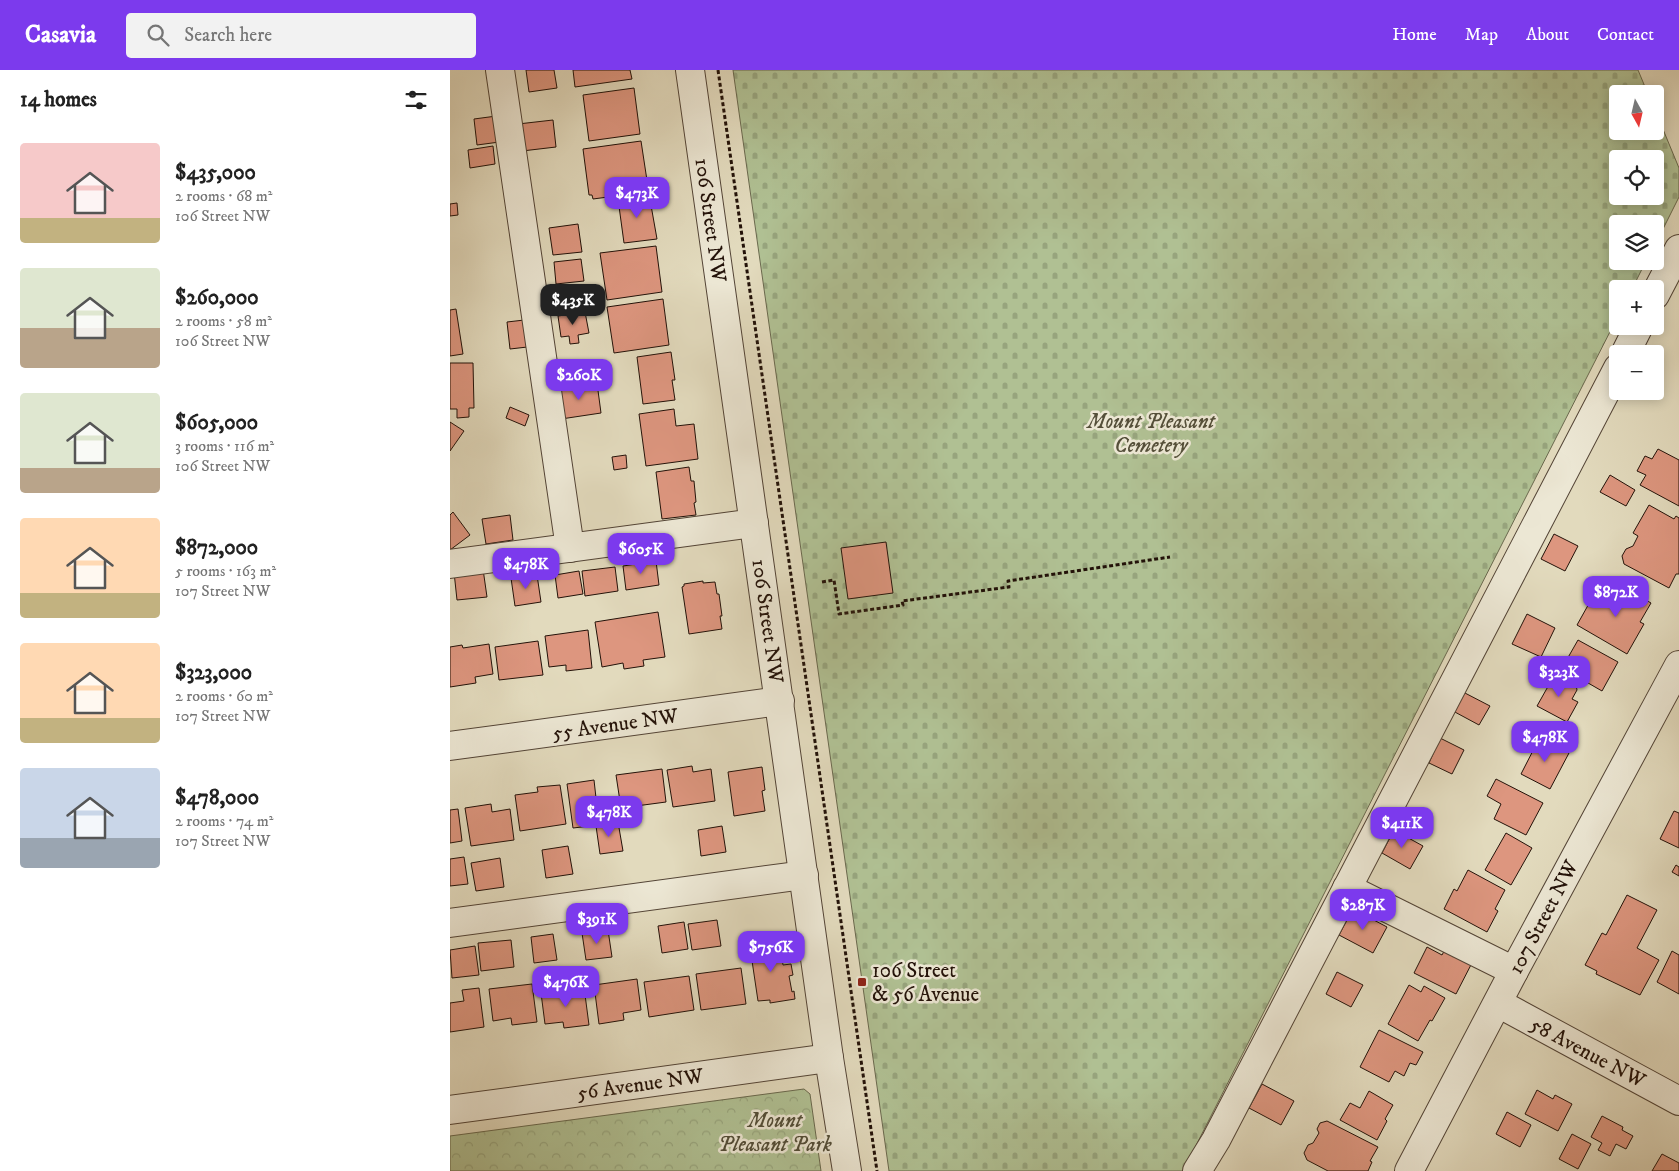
<!DOCTYPE html>
<html lang="en">
<head>
<meta charset="utf-8">
<style>
  body { margin:0; font-family:"IM FELL DW Pica",serif; background:#f2f2f2; color:#222; height:100vh; display:flex; flex-direction:column; font-size:19px; white-space:nowrap }
  * { box-sizing:border-box; margin:0 }
  p { font-size:16px; color:#767676 }
  .icon { flex:none; width:28px; height:28px; fill:none; stroke:currentColor; stroke-width:2; stroke-linecap:round; stroke-linejoin:round }
  .map { position:relative; flex:1; overflow:hidden }
  .sheet { display:flex; flex-direction:column; background:#fff; width:450px }
  .sheet>* { flex:none }
  .needle { width:32px; rotate:172deg }
  .buttons { position:absolute; left:1159px; top:15px; display:grid; gap:10px }
  .buttons a { display:grid; place-items:center; width:55px; height:55px; border-radius:5px; background:#fff; box-shadow:0 2px 12px #0003; font-size:25px }
  .price { position:absolute; translate:-50% -42px; padding:0 11px; border-radius:10px; background:#7c3aed; color:#fff; font-size:16px; line-height:32px; filter:drop-shadow(0 1px 2px #0008) }
  .price::after { content:''; position:absolute; left:50%; top:30px; width:15px; height:11px; margin-left:-8px; background:inherit; clip-path:polygon(0 0,100% 0,50% 100%) }
  .price.selected { background:#222; color:#fff }
  ul { padding:0; list-style:none }
  li { display:flex; align-items:center; gap:15px; height:125px; padding:0 20px }
  li span { display:grid; place-items:center; flex:none; width:140px; height:100px; border-radius:5px; color:#555 }
  li>.icon { margin-inline-start:auto }
  span .icon { width:60px; height:60px; fill:#fffc; stroke-width:1 }
  li b { font-size:21px }
  h2 { display:flex; justify-content:space-between; align-items:center; height:60px; padding:0 20px; font-size:21px }
  header { display:flex; align-items:center; gap:30px; box-sizing:border-box; height:70px; padding:0 25px; background:#7c3aed; color:#fff }
  header strong { font-size:24px }
  nav { display:flex; gap:28px; margin-inline-start:auto; font-size:18px }
  .search { width:350px; height:45px; background:#f2f2f2; display:flex; align-items:center; gap:12px; box-sizing:border-box; padding:0 18px; border-radius:5px; color:#767676; font-size:19px }
  main { display:flex; flex:1; min-height:0 }
  .map>svg:first-child { display:block }
  .forest { fill:url(#forest-crowns); stroke:#6a694e }
  .cemetery { fill:url(#cemetery-stones); stroke:#6a694e; fill-rule:evenodd }
  .building { fill:#dd967f; stroke:#231209 }
  .lines { fill:none; stroke-linecap:round; stroke-linejoin:round }
  .minor-casing { stroke:#534436; stroke-width:30 }
  .path { stroke:#231209; stroke-width:3; stroke-dasharray:4 2.5; stroke-linecap:butt }
  .minor { stroke:#ece7d4; stroke-width:28 }
  .poi-dot { fill:#8f2418; stroke:#ece7d4; stroke-width:2 }
  .labels { text-anchor:middle; stroke-width:5; stroke-linejoin:round; paint-order:stroke }
  .street-label { font-size:21px; fill:#231209; stroke:#ece7d4 }
  .park-label { font-size:21px; font-style:italic; fill:#544f39; stroke:#ece7d4 }
  .poi-label { font-size:21px; fill:#231209; stroke:#ece7d4; text-anchor:start }
</style>
</head>
<body>
<header>
<strong>Casavia</strong>
<div class="search"><svg class="icon" aria-label="search" viewBox="0 0 24 24"><circle cx="10" cy="10" r="6"/><path d="M15 15l6 6"/></svg>Search here</div>
<nav><a>Home</a><a>Map</a><a>About</a><a>Contact</a></nav>
</header>
<main>
<section class="sheet">
<h2>14 homes<svg class="icon" aria-label="filters" viewBox="0 0 24 24"><path d="M4 7h16M4 17h16"/><circle cx="9" cy="7" r="2"/><circle cx="15" cy="17" r="2"/></svg></h2>
<ul>
<li><span style="background:linear-gradient(#f6c9c9 75%,#c2b280 0)"><svg class="icon" aria-label="home" viewBox="0 0 24 24"><path d="M3 11l9-7 9 7M6 9v11h12V9"/></svg></span><div><b>$435,000</b><p>2 rooms · 68 m²</p><p>106 Street NW</p></div></li>
<li><span style="background:linear-gradient(#dfe7d0 60%,#b9a48a 0)"><svg class="icon" aria-label="home" viewBox="0 0 24 24"><path d="M3 11l9-7 9 7M6 9v11h12V9"/></svg></span><div><b>$260,000</b><p>2 rooms · 58 m²</p><p>106 Street NW</p></div></li>
<li><span style="background:linear-gradient(#dfe7d0 75%,#b9a48a 0)"><svg class="icon" aria-label="home" viewBox="0 0 24 24"><path d="M3 11l9-7 9 7M6 9v11h12V9"/></svg></span><div><b>$605,000</b><p>3 rooms · 116 m²</p><p>106 Street NW</p></div></li>
<li><span style="background:linear-gradient(#ffd9b3 75%,#c2b280 0)"><svg class="icon" aria-label="home" viewBox="0 0 24 24"><path d="M3 11l9-7 9 7M6 9v11h12V9"/></svg></span><div><b>$872,000</b><p>5 rooms · 163 m²</p><p>107 Street NW</p></div></li>
<li><span style="background:linear-gradient(#ffd9b3 75%,#c2b280 0)"><svg class="icon" aria-label="home" viewBox="0 0 24 24"><path d="M3 11l9-7 9 7M6 9v11h12V9"/></svg></span><div><b>$323,000</b><p>2 rooms · 60 m²</p><p>107 Street NW</p></div></li>
<li><span style="background:linear-gradient(#c9d6e8 70%,#9aa5b1 0)"><svg class="icon" aria-label="home" viewBox="0 0 24 24"><path d="M3 11l9-7 9 7M6 9v11h12V9"/></svg></span><div><b>$478,000</b><p>2 rooms · 74 m²</p><p>107 Street NW</p></div></li>
</ul>
</section>
<div class="map">
<svg width="1229" height="1101" viewBox="0 0 1229 1101">
  <defs>
    <pattern id="forest-crowns" width="20" height="18" patternUnits="userSpaceOnUse" patternTransform="scale(1.25)"><rect width="20" height="18" fill="#b0c093"/><path d="M2 6a3 3 0 1 1 6 0M12 15a3 3 0 1 1 6 0" fill="none" stroke="#97a47d"/></pattern>
    <pattern id="cemetery-stones" width="16" height="16" patternUnits="userSpaceOnUse" patternTransform="scale(1.25)"><rect width="16" height="16" fill="#b0c093"/><path d="M2 7V4a2 2 0 0 1 4 0v3zM10 15v-3a2 2 0 0 1 4 0v3z" fill="#97a47d"/></pattern>
  </defs>
  <rect width="100%" height="100%" fill="#e2dabd"/>
  <filter id="stains"><feTurbulence type="fractalNoise" baseFrequency=".004" numOctaves="4"/><feColorMatrix values="0 0 0 0 .2 0 0 0 0 .09 0 0 0 0 .02 0 0 0 .5 -.17"/></filter>
  <radialGradient id="worn" r=".72"><stop offset=".6" stop-color="#630" stop-opacity="0"/><stop offset="1" stop-color="#630" stop-opacity=".3"/></radialGradient>
  <path class="forest" d="M354,1019L360,1024L371,1101H0V1066Z"/>
  <path class="cemetery" d="M283,0H1188L1198,24H1168V61H1205V40L1229,98V127L1205,175V154H1168V191H1196L1182,219H1168L1167,248L733,1101H439ZM1168,89H1205V126H1168Z"/>
  <g class="building">
    <path d="M76,0H104L107,18L79,22Z"/>
    <path d="M123,0H180L182,9L125,17Z"/>
    <path d="M184,18L190,64L139,71L133,25Z"/>
    <path d="M54,45L57,71L27,75L24,49Z"/>
    <path d="M103,50L106,77L72,81L68,54Z"/>
    <path d="M191,71L198,117L158,123V127L143,129L142,125H139L133,79Z"/>
    <path d="M43,76L45,94L20,98L18,80Z"/>
    <path d="M199,124L207,169L174,173L168,129Z"/>
    <path d="M7,133L8,145L0,146V134Z"/>
    <path d="M128,154L132,182L103,185L99,158Z"/>
    <path d="M206,176L212,222L157,230L150,183Z"/>
    <path d="M131,189L134,211L106,214L104,192Z"/>
    <path d="M213,229L219,275L164,283L157,237Z"/>
    <path d="M6,239L13,284L0,286V240Z"/>
    <path d="M135,242L139,263L128,265L129,273L120,274L119,266L111,267L108,246Z"/>
    <path d="M83,249L86,276L60,279L57,252Z"/>
    <path d="M221,282L225,310H222L225,330L193,334L187,287Z"/>
    <path d="M0,293H23L24,338H19V347L7,348V339H0Z"/>
    <path d="M147,313L151,343L111,349L106,319Z"/>
    <path d="M60,337L79,345L75,356L56,348Z"/>
    <path d="M224,339L226,356L244,354L248,389L196,396L189,344Z"/>
    <path d="M0,352L14,361L0,381Z"/>
    <path d="M1208,379L1229,390V436L1190,415L1196,405L1187,401L1195,386L1202,389Z"/>
    <path d="M176,385L177,398L164,400L162,387Z"/>
    <path d="M239,397L241,411H244L246,432L244,433L246,445L212,449L206,402Z"/>
    <path d="M1160,405L1185,420L1176,436L1150,422Z"/>
    <path d="M1199,435L1224,449L1226,446L1229,448V504H1226L1219,518L1174,494L1172,486L1176,479L1183,476L1188,466L1183,463Z"/>
    <path d="M3,442L20,465L0,480V445Z"/>
    <path d="M60,445L63,470L36,474L32,449Z"/>
    <path d="M1104,464L1128,476L1115,501L1091,489Z"/>
    <path d="M436,472L443,523L398,529L391,478Z"/>
    <path d="M206,491L209,515L176,520L173,496Z"/>
    <path d="M165,497L168,521L135,526L132,501Z"/>
    <path d="M33,499L37,527L7,530L4,502Z"/>
    <path d="M129,501L133,524L108,528L105,505Z"/>
    <path d="M87,505L91,532L65,536L61,508Z"/>
    <path d="M253,511V513L265,512L267,524H269L272,546H270L272,559L239,564L232,517L234,516V514Z"/>
    <path d="M1170,515L1201,533L1190,552L1194,554L1177,584L1127,555L1146,521L1161,530Z"/>
    <path d="M208,542L215,587L193,590L194,596L174,599L173,593L152,597L145,552Z"/>
    <path d="M1077,544L1105,558L1091,587L1062,574Z"/>
    <path d="M138,560L142,598L116,601V595L99,597L95,566Z"/>
    <path d="M1128,570L1168,592L1152,621L1112,598Z"/>
    <path d="M88,571L93,605L49,610L45,577Z"/>
    <path d="M39,574L43,604L25,607L26,613L0,617V577L12,575L13,578Z"/>
    <path d="M1105,604L1126,615L1127,620L1122,629L1128,632L1117,652L1087,636Z"/>
    <path d="M1013,622L1040,636L1029,655L1003,641Z"/>
    <path d="M1090,667L1119,683L1100,719L1071,704Z"/>
    <path d="M990,668L1014,680L1002,704L979,693Z"/>
    <path d="M242,696L243,702L261,699L265,731L223,737L217,700Z"/>
    <path d="M312,697L315,720L312,721L315,741L284,746L278,702Z"/>
    <path d="M212,699L216,732L171,738L166,705Z"/>
    <path d="M1046,709L1093,733L1076,765L1044,749L1051,734L1037,726Z"/>
    <path d="M144,710L149,755L123,758L117,714Z"/>
    <path d="M110,715L116,754L70,761L65,725L88,722L87,717Z"/>
    <path d="M41,734L42,742L60,739L64,770L21,776L15,738Z"/>
    <path d="M8,739L12,771L0,773V740Z"/>
    <path d="M1224,741L1229,743V778L1210,769Z"/>
    <path d="M168,752L173,781L150,784L146,756Z"/>
    <path d="M272,756L276,782L251,786L248,760Z"/>
    <path d="M944,760L973,776L960,799L932,783Z"/>
    <path d="M1056,763L1082,778L1061,815L1035,800Z"/>
    <path d="M118,776L123,804L96,808L92,780Z"/>
    <path d="M14,787L18,814L0,816V789Z"/>
    <path d="M50,788L54,817L26,821L21,793Z"/>
    <path d="M1226,795L1229,797V806L1222,802Z"/>
    <path d="M1018,800L1055,820L1045,839L1048,841L1037,862L994,839L1004,819L1007,821Z"/>
    <path d="M1177,825L1207,840L1187,878L1209,890L1190,925L1146,904L1147,901L1135,895L1152,863L1156,865Z"/>
    <path d="M903,839L937,857L923,883L889,865Z"/>
    <path d="M267,850L271,876L242,880L238,854Z"/>
    <path d="M234,852L238,879L212,883L208,856Z"/>
    <path d="M158,860L162,887L136,890L132,863Z"/>
    <path d="M103,864L107,890L84,893L81,867Z"/>
    <path d="M325,868L327,881L331,880L333,895L341,894L343,905L339,906L342,922L344,921L345,929L320,933V930L308,931L301,884L306,883L304,872Z"/>
    <path d="M61,870L64,897L31,901L28,873Z"/>
    <path d="M998,874L1025,887L1006,924L964,903L977,877L992,885Z"/>
    <path d="M25,876L29,905L2,908L0,880Z"/>
    <path d="M1222,881L1229,885V924L1207,912Z"/>
    <path d="M291,898L296,934L251,940L246,904Z"/>
    <path d="M887,902L913,915L901,937L876,924Z"/>
    <path d="M239,906L244,940L199,947L194,912Z"/>
    <path d="M187,909L191,940L173,943L174,950L149,954L144,915Z"/>
    <path d="M82,914L87,952L62,955L61,948L43,951L39,919Z"/>
    <path d="M959,915L971,922L974,916L995,928L982,951L980,950L968,971L938,954Z"/>
    <path d="M134,917L139,955L114,958L113,952L95,954L91,923Z"/>
    <path d="M29,918L34,957L0,962V933L14,931L12,920Z"/>
    <path d="M929,960L973,982L966,995L960,993L954,1006L945,1001L939,1012L910,997Z"/>
    <path d="M812,1014L844,1031L831,1055L799,1038Z"/>
    <path d="M1087,1020L1103,1029L1105,1025L1122,1034L1108,1061L1075,1044Z"/>
    <path d="M919,1021L943,1035L935,1049L937,1051L927,1070L890,1050L900,1033L910,1038Z"/>
    <path d="M1057,1042L1081,1055L1070,1077L1046,1064Z"/>
    <path d="M1152,1046L1173,1057L1172,1060L1183,1066L1176,1079L1166,1074L1160,1086L1148,1080L1152,1073L1141,1067Z"/>
    <path d="M877,1051L928,1077L920,1091L922,1092L918,1101H878L857,1090L854,1083L858,1075L863,1073L869,1063L867,1059L870,1053Z"/>
    <path d="M1122,1064L1141,1074L1128,1099L1109,1089Z"/>
    <path d="M1212,1084L1229,1093V1101H1202Z"/>
  </g>
  <g class="lines">
    <g class="minor-casing">
      <g id="minor">
        <path d="M50,0L120,478"/>
        <path d="M240,0L379,988L397,1101"/>
        <path d="M1205,225L1229,179"/>
        <path d="M1175,284L1189,256"/>
        <path d="M0,494L304,453"/>
        <path d="M0,676L330,631"/>
        <path d="M897,818L1064,901"/>
        <path d="M0,853L354,805"/>
        <path d="M1048,933L1229,1031"/>
        <path d="M0,1040L379,988"/>
        <path d="M747,1101L766,1070L1168,298"/>
        <path d="M959,1101L1064,901L1229,595"/>
      </g>
    </g>
    <g class="path">
      <path d="M268,0L427,1101"/>
      <path d="M372,512L384,510L389,544L453,535L452,531L559,517L558,511L720,487"/>
    </g>
    <use href="#minor" class="minor"/>
  </g>
  <rect class="poi-dot" x="407" y="907" width="10" height="10" rx="2.5"/>
  <g class="labels">
    <g class="street-label">
      <text transform="translate(261 150) rotate(82)" y="7">106 Street NW</text>
      <text transform="translate(318 551) rotate(82)" y="7">106 Street NW</text>
      <text transform="translate(165 654) rotate(-8)" y="7">55 Avenue NW</text>
      <text transform="translate(1093 847) rotate(-62)" y="7">107 Street NW</text>
      <text transform="translate(1138 982) rotate(28)" y="7">58 Avenue NW</text>
      <text transform="translate(190 1014) rotate(-8)" y="7">56 Avenue NW</text>
    </g>
    <g class="park-label">
      <text x="701" y="358">Mount Pleasant<tspan x="701" dy="24">Cemetery</tspan></text>
      <text x="325" y="1057">Mount<tspan x="325" dy="24">Pleasant Park</tspan></text>
    </g>
    <g class="poi-label">
      <text x="422" y="907">106 Street<tspan x="422" dy="24">&amp; 56 Avenue</tspan></text>
    </g>
  </g>
  <rect width="100%" height="100%" filter="url(#stains)"/>
  <rect width="100%" height="100%" fill="url(#worn)"/>
</svg>
<div class="buttons">
<a><svg class="needle" viewBox="-14 -14 28 28"><path d="M0-13l5 13h-10z" fill="#e53935"/><path d="M0 13l5-13h-10z" fill="#767676"/></svg></a>
<a><svg class="icon" aria-label="locate" viewBox="0 0 24 24"><circle cx="12" cy="12" r="6"/><path d="M12 2v4M12 18v4M2 12h4M18 12h4"/></svg></a>
<a><svg class="icon" aria-label="layers" viewBox="0 0 24 24"><path d="M12 4l9 5-9 5-9-5zM3 14l9 5 9-5"/></svg></a>
<a>+</a>
<a>−</a>
</div>
<b class="price" style="left:187px;top:149px">$473K</b>
<b class="price selected" style="left:123px;top:256px">$435K</b>
<b class="price" style="left:129px;top:331px">$260K</b>
<b class="price" style="left:191px;top:505px">$605K</b>
<b class="price" style="left:76px;top:520px">$478K</b>
<b class="price" style="left:1166px;top:548px">$872K</b>
<b class="price" style="left:1109px;top:628px">$323K</b>
<b class="price" style="left:1095px;top:693px">$478K</b>
<b class="price" style="left:159px;top:768px">$478K</b>
<b class="price" style="left:952px;top:779px">$411K</b>
<b class="price" style="left:913px;top:861px">$287K</b>
<b class="price" style="left:147px;top:875px">$391K</b>
<b class="price" style="left:321px;top:903px">$756K</b>
<b class="price" style="left:116px;top:938px">$476K</b>
</div>
</main>
</body>
</html>
